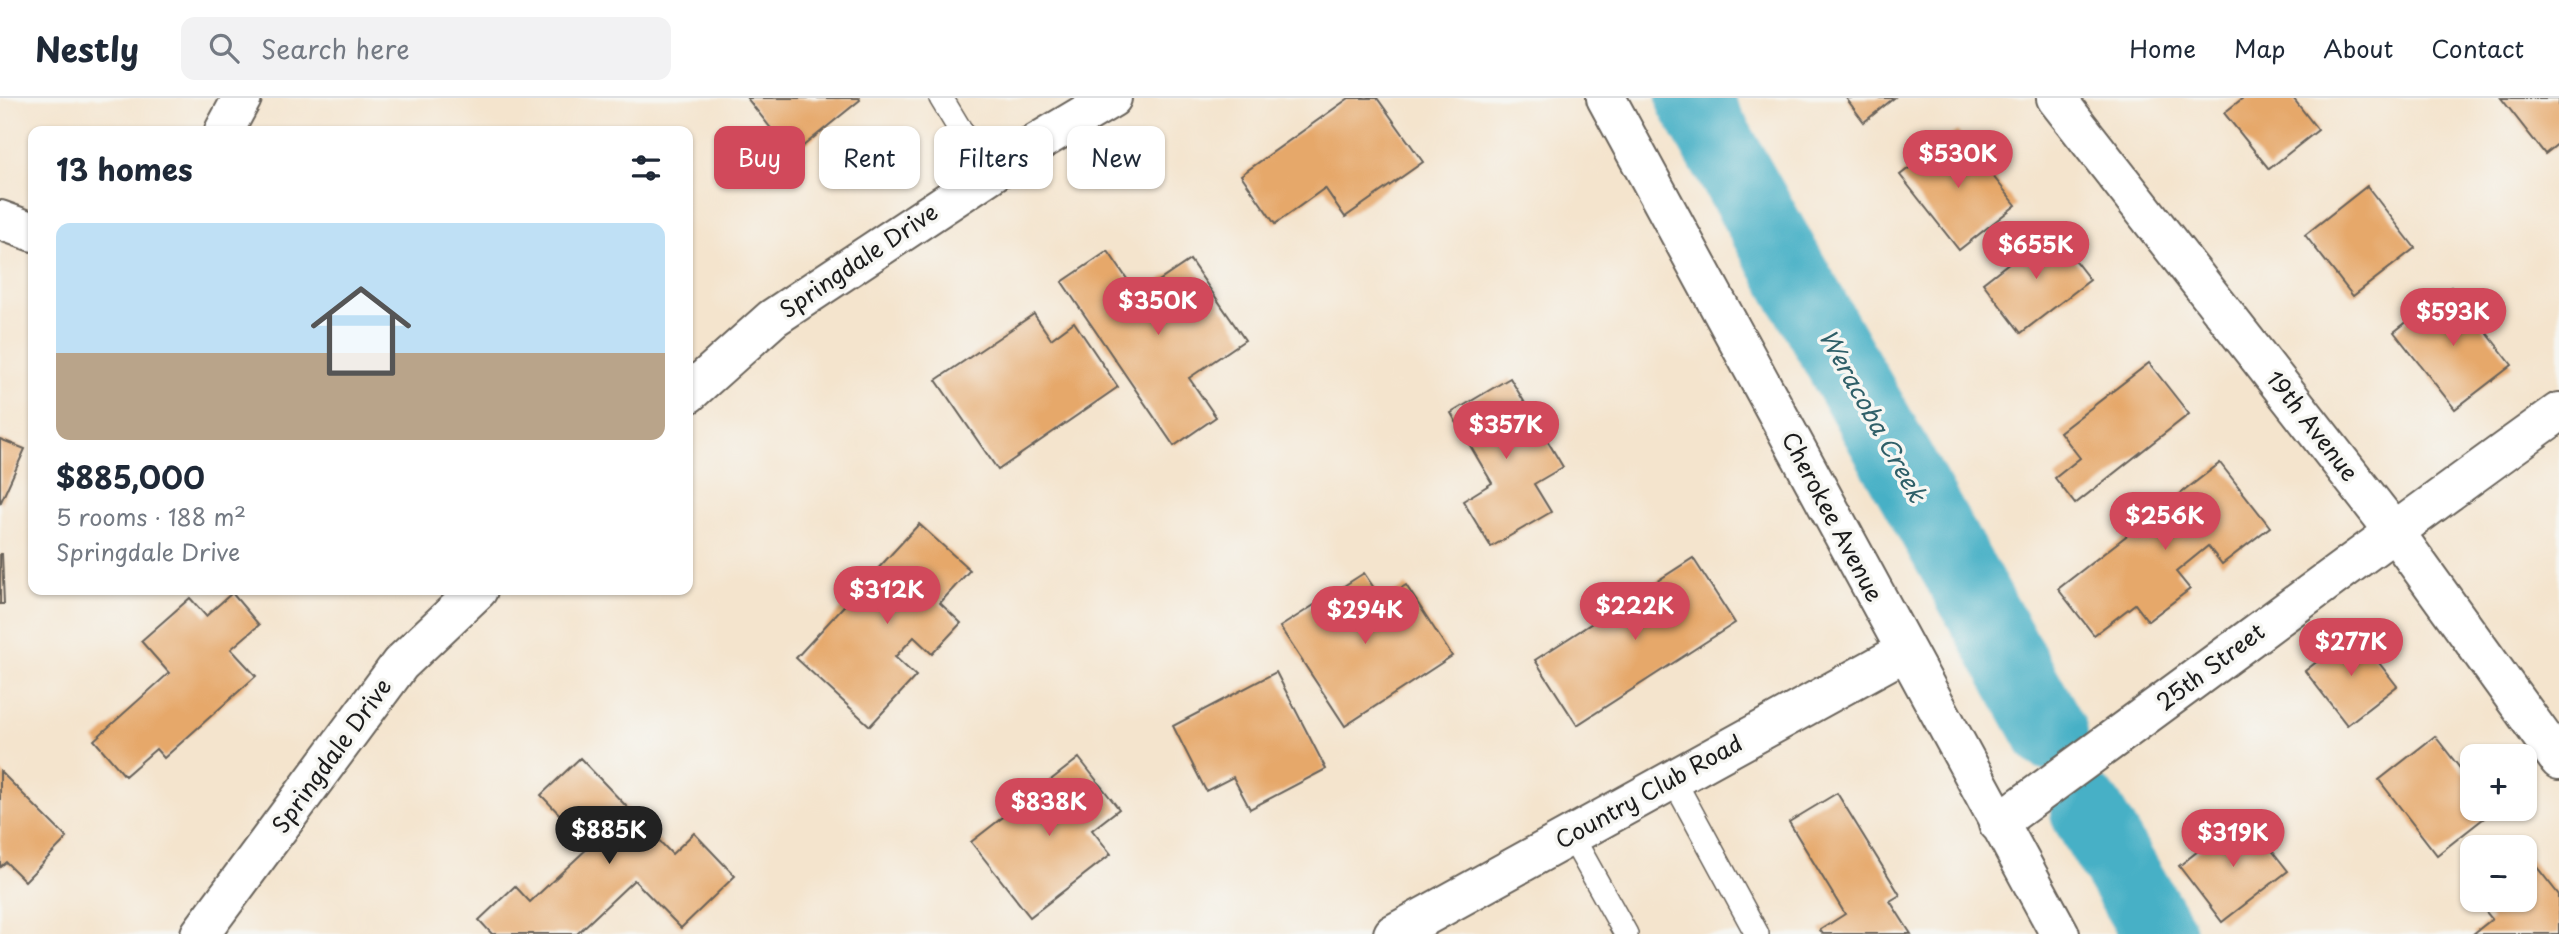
<!DOCTYPE html>
<html lang="en">
<head>
<meta charset="utf-8">
<style>
  body { margin:0; font-family:"Playpen Sans",sans-serif; background:#f2f2f3; color:#1f2937; height:100vh; display:flex; flex-direction:column; font-size:26px; white-space:nowrap }
  * { box-sizing:border-box; margin:0 }
  p { font-size:23px; color:#747a83 }
  .icon { flex:none; width:38px; height:38px; fill:none; stroke:currentColor; stroke-width:2; stroke-linecap:round; stroke-linejoin:round }
  .map { position:relative; flex:1; overflow:hidden }
  .sheet { position:absolute; left:28px; top:28px; width:665px; height:469px; display:flex; flex-direction:column; background:#fff; border-radius:14px; box-shadow:0 2px 5px #0004 }
  .sheet>* { flex:none }
  .guide { position:absolute; left:714px; top:28px; width:665px; height:63px; display:flex; gap:14px }
  .tools { position:absolute; left:2460px; top:646px; display:grid; gap:14px }
  .tools a { display:grid; place-items:center; width:77px; height:77px; border-radius:14px; background:#fff; box-shadow:0 2px 5px #0004; font-size:35px }
  .price { position:absolute; translate:-50% -60px; padding:0 16px; border-radius:24px; background:#d1495b; color:#fff; font-size:23px; line-height:46px; filter:drop-shadow(0 2px 4px #0008) }
  .price::after { content:''; position:absolute; left:50%; top:42px; width:21px; height:16px; margin-left:-10px; background:inherit; clip-path:polygon(0 0,100% 0,50% 100%) }
  .price.selected { background:#222; color:#fff }
  ul { padding:0; list-style:none }
  li { display:grid; align-content:center; gap:14px; height:371px; padding:0 28px }
  li span { display:grid; place-items:center; height:217px; border-radius:14px; color:#555 }
  li>.icon { margin-inline-start:auto }
  span .icon { width:126px; height:126px; fill:#fffc; stroke-width:1 }
  li b { font-size:30px }
  h2 { display:flex; justify-content:space-between; align-items:center; height:84px; padding:0 28px; font-size:30px }
  .chip { padding:0 24px; border-radius:14px; background:#fff; box-shadow:0 2px 5px #0004; font-size:24px; line-height:63px }
  .chip.selected { background:#d1495b; color:#fff }
  header { display:flex; align-items:center; gap:42px; box-sizing:border-box; height:98px; padding:0 35px; background:#fff; border-bottom:2px solid #e0e1e3 }
  header strong { font-size:33px }
  nav { display:flex; gap:38px; margin-inline-start:auto; font-size:24px }
  .search { width:490px; height:63px; background:#f2f2f3; display:flex; align-items:center; gap:18px; box-sizing:border-box; padding:0 24px; border-radius:14px; color:#747a83; font-size:26px }
  .map>svg:first-child { display:block }
  .lines { fill:none; stroke-linecap:round; stroke-linejoin:round }
  .river { stroke:#47b0c6; stroke-width:74 }
  .building { fill:#e6a86a }
  .service-casing { stroke:#68625a; stroke-width:26 }
  .minor-casing { stroke:#68625a; stroke-width:42 }
  .tertiary-casing { stroke:#68625a; stroke-width:42 }
  .service { stroke:#fff; stroke-width:23 }
  .minor { stroke:#fff; stroke-width:38 }
  .tertiary { stroke:#fff; stroke-width:38 }
  .labels { text-anchor:middle; stroke-width:7; stroke-linejoin:round; paint-order:stroke }
  .street-label { font-size:23px; fill:#1c1c1c; stroke:#f6f6f2 }
  .water-label { font-size:24px; font-style:italic; fill:#2f5f68; stroke:#f6f6f2 }
</style>
</head>
<body>
<header>
<strong>Nestly</strong>
<div class="search"><svg class="icon" aria-label="search" viewBox="0 0 24 24"><circle cx="10" cy="10" r="6"/><path d="M15 15l6 6"/></svg>Search here</div>
<nav><a>Home</a><a>Map</a><a>About</a><a>Contact</a></nav>
</header>
<div class="map">
<svg width="2559" height="836" viewBox="0 0 2559 836">
  <rect width="100%" height="100%" fill="#f6f6f2"/>
  <filter id="ink" filterUnits="userSpaceOnUse"><feTurbulence type="fractalNoise" baseFrequency=".0143" numOctaves="2"/><feDisplacementMap in="SourceGraphic" scale="14" xChannelSelector="R" yChannelSelector="G"/><feConvolveMatrix kernelMatrix="1 2 1 2 8 2 1 2 1" color-interpolation-filters="sRGB"/></filter>
  <filter id="wash" filterUnits="userSpaceOnUse"><feTurbulence type="fractalNoise" baseFrequency=".00686" numOctaves="4" result="noise"/><feDisplacementMap in="SourceGraphic" scale="28" xChannelSelector="R" yChannelSelector="G"/><feGaussianBlur stdDeviation="1.57" result="paint"/><feColorMatrix in="noise" values="0 0 0 0 0 0 0 0 0 0 0 0 0 0 0 0 0 1.4 0 .05"/><feComposite in="paint" operator="in"/></filter>
  <g filter="url(#wash)">
    <rect width="100%" height="100%" fill="#f4e4cd"/>
    <g class="lines">
      <g class="river">
        <path d="M1693,0L2051,636"/>
        <path d="M2087,714L2159,836"/>
      </g>
    </g>
    <g id="blocks">
      <g class="building">
        <path d="M747,0H859L860,2L792,57Z"/>
        <path d="M1349,0H1377L1423,64L1345,119L1325,90L1275,126L1241,77Z"/>
        <path d="M1846,0H1894L1864,24Z"/>
        <path d="M2243,0H2293L2318,32L2269,71L2224,15Z"/>
        <path d="M2501,0H2559V45L2545,56Z"/>
        <path d="M1957,33L2016,107L1959,152L1900,77Z"/>
        <path d="M2367,88L2415,150L2353,198L2305,137Z"/>
        <path d="M2051,132L2090,182L2021,235L1983,185Z"/>
        <path d="M1108,153L1138,197L1190,162L1245,242L1189,280L1216,319L1174,348L1062,184Z"/>
        <path d="M2451,189L2512,267L2455,311L2394,234Z"/>
        <path d="M1034,216L1051,241L1074,224L1118,289L998,372L936,282Z"/>
        <path d="M2149,265L2189,316L2075,406L2055,380L2080,360L2060,334Z"/>
        <path d="M1510,280L1563,369L1534,386L1551,414L1491,449L1463,403L1492,385L1451,315Z"/>
        <path d="M0,341L25,351L0,406Z"/>
        <path d="M2220,365L2270,429L2222,466L2208,448L2176,474L2190,491L2148,523L2135,506L2094,537L2058,491Z"/>
        <path d="M919,426L970,472L940,505L961,525L932,556L914,539L895,559L916,578L870,628L796,560Z"/>
        <path d="M0,456H2L4,506H0Z"/>
        <path d="M1693,460L1735,525L1577,627L1535,562Z"/>
        <path d="M1364,475L1382,502L1406,487L1452,558L1345,628L1280,529Z"/>
        <path d="M232,495L259,527L231,551L256,578L164,660L156,651L125,678L94,642L169,575L141,543L190,500L206,518Z"/>
        <path d="M2355,534L2397,588L2347,627L2305,573Z"/>
        <path d="M1276,574L1326,671L1250,711L1233,679L1206,693L1173,628Z"/>
        <path d="M2435,638L2473,687V710H2491L2493,713L2437,757L2379,682Z"/>
        <path d="M580,660L672,756L694,735L735,778L681,830L634,782L577,836H492L479,822L515,788L530,804L590,748L541,697Z"/>
        <path d="M1079,660L1119,711L1092,732L1111,756L1030,819L971,744Z"/>
        <path d="M0,673L67,740L25,783L6,764L0,769Z"/>
        <path d="M1837,695L1900,797L1890,803L1911,836H1823L1820,832L1845,816L1789,724Z"/>
        <path d="M2244,717L2288,773L2222,824L2179,768Z"/>
        <path d="M2525,754L2559,797V836H2473L2492,821L2476,802H2525Z"/>
      </g>
    </g>
  </g>
  <g filter="url(#ink)">
    <use href="#blocks" fill-opacity="0" stroke="#68625a" stroke-width="2"/>
    <g class="lines">
      <g class="service-casing">
        <g id="service">
          <path d="M941,0L988,78"/>
          <path d="M1673,681L1757,836"/>
          <path d="M1571,737L1626,836"/>
        </g>
      </g>
      <g class="minor-casing">
        <g id="minor">
          <path d="M2056,0L2394,433L2559,662"/>
          <path d="M224,33L242,0"/>
          <path d="M0,122L33,134"/>
          <path d="M688,296L773,220L1038,44L1112,0"/>
          <path d="M1998,725C2186,589 2371,449 2559,314"/>
          <path d="M200,836L400,566L478,492"/>
          <path d="M1393,836L1904,554"/>
        </g>
      </g>
      <g class="tertiary-casing">
        <path id="tertiary" d="M1606,0L2060,836"/>
      </g>
      <use href="#service" class="service"/>
      <use href="#minor" class="minor"/>
      <use href="#tertiary" class="tertiary"/>
    </g>
  </g>
  <g class="labels">
    <g class="street-label">
      <text transform="translate(859 163) rotate(-34)" y="8">Springdale Drive</text>
      <text transform="translate(2312 328) rotate(52)" y="8">19th Avenue</text>
      <text transform="translate(1832 419) rotate(62)" y="8">Cherokee Avenue</text>
      <text transform="translate(2211 569) rotate(-37)" y="8">25th Street</text>
      <text transform="translate(332 658) rotate(-54)" y="8">Springdale Drive</text>
      <text transform="translate(1649 694) rotate(-29)" y="8">Country Club Road</text>
    </g>
    <g class="water-label">
      <text transform="translate(1872 318) rotate(61)" y="8">Weracoba Creek</text>
    </g>
  </g>
</svg>
<div class="tools">
<a>+</a>
<a>−</a>
</div>
<b class="price" style="left:1958px;top:92px">$530K</b>
<b class="price" style="left:2036px;top:183px">$655K</b>
<b class="price" style="left:1158px;top:239px">$350K</b>
<b class="price" style="left:2453px;top:250px">$593K</b>
<b class="price" style="left:1506px;top:363px">$357K</b>
<b class="price" style="left:2165px;top:454px">$256K</b>
<b class="price" style="left:887px;top:528px">$312K</b>
<b class="price" style="left:1635px;top:544px">$222K</b>
<b class="price" style="left:1365px;top:548px">$294K</b>
<b class="price" style="left:2351px;top:580px">$277K</b>
<b class="price" style="left:1049px;top:740px">$838K</b>
<b class="price selected" style="left:609px;top:768px">$885K</b>
<b class="price" style="left:2233px;top:771px">$319K</b>
<div class="guide">
<a class="chip selected">Buy</a>
<a class="chip">Rent</a>
<a class="chip">Filters</a>
<a class="chip">New</a>
</div>
<section class="sheet">
<h2>13 homes<svg class="icon" aria-label="filters" viewBox="0 0 24 24"><path d="M4 7h16M4 17h16"/><circle cx="9" cy="7" r="2"/><circle cx="15" cy="17" r="2"/></svg></h2>
<ul>
<li><span style="background:linear-gradient(#bfe0f5 60%,#b9a48a 0)"><svg class="icon" aria-label="home" viewBox="0 0 24 24"><path d="M3 11l9-7 9 7M6 9v11h12V9"/></svg></span><div><b>$885,000</b><p>5 rooms · 188 m²</p><p>Springdale Drive</p></div></li>
</ul>
</section>
</div>
</body>
</html>
